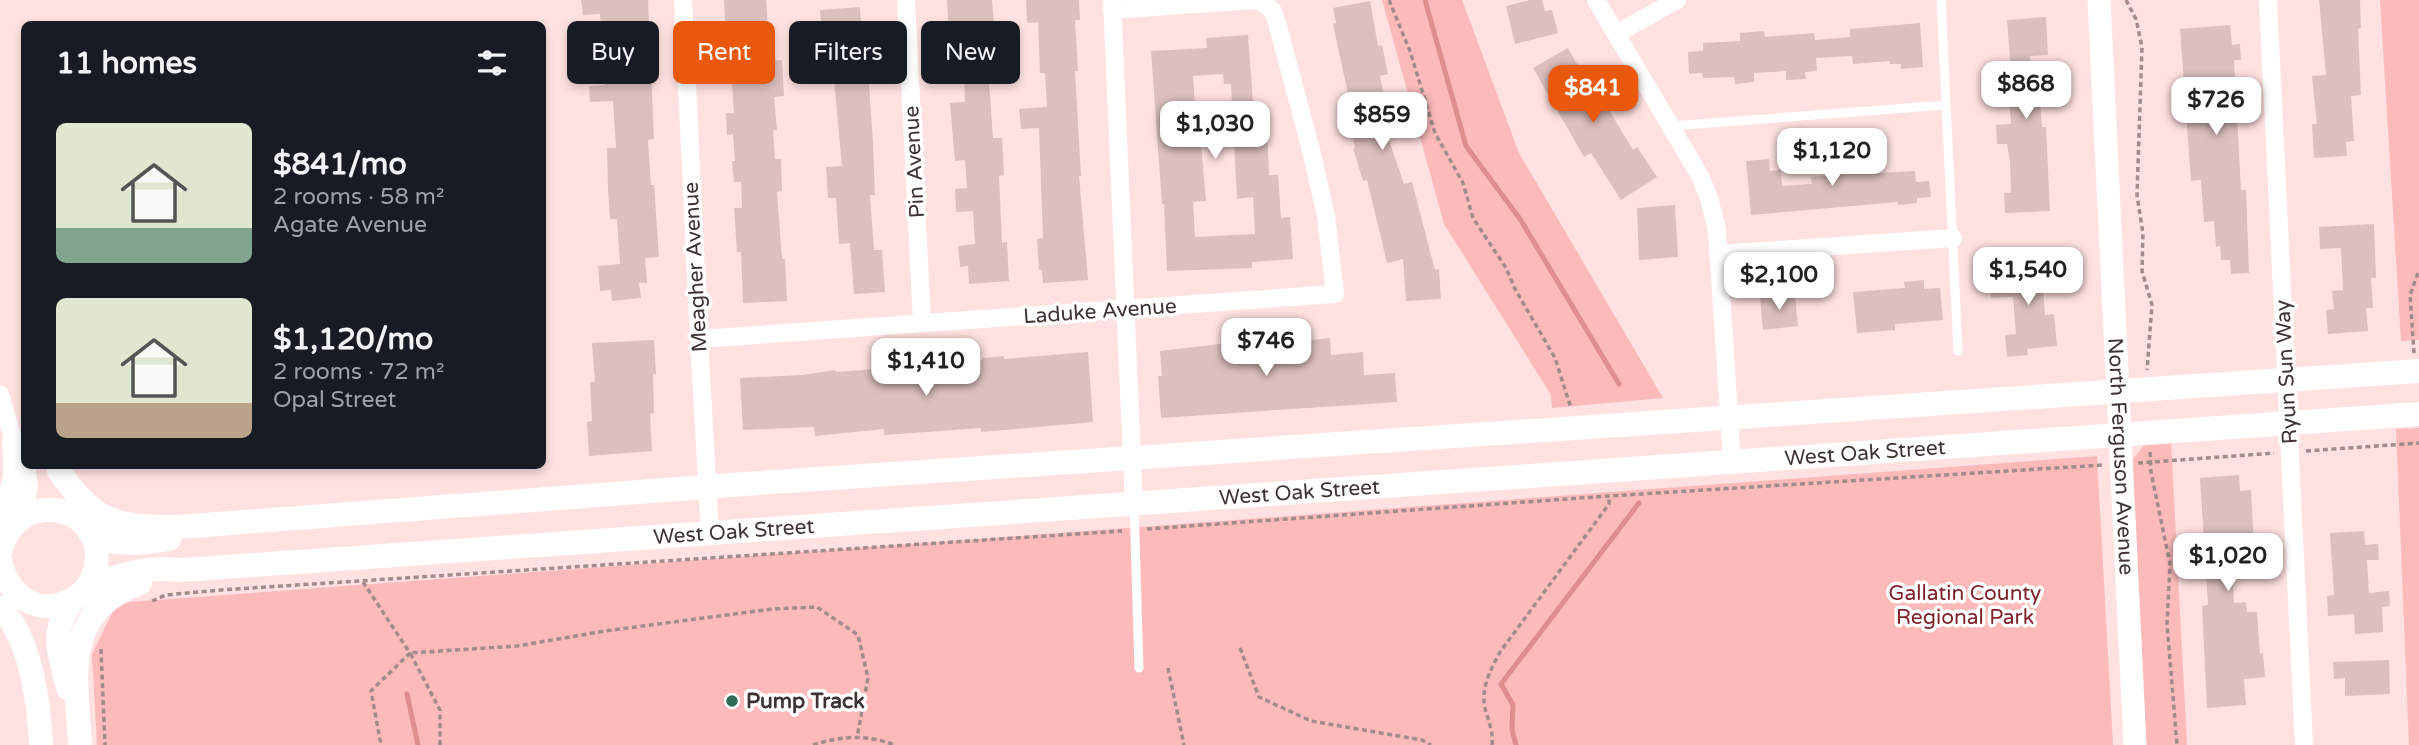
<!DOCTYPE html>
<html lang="en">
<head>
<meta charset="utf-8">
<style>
  body { margin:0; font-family:"Varela Round",sans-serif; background:#20242c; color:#f1f3f6; height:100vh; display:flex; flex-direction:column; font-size:26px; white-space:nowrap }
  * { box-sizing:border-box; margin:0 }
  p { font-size:23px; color:#9ea1a6 }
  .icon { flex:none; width:38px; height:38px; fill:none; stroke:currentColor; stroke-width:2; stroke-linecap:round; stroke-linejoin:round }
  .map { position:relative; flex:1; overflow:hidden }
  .side { position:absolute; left:21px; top:21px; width:525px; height:448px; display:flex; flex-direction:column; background:#171b24; border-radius:10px; box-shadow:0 4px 10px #0003 }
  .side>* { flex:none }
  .banner { position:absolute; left:567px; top:21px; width:665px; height:63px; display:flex; gap:14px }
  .price { position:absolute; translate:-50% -60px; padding:0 16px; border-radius:14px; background:#fff; color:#222; font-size:23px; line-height:46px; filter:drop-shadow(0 2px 4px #0008) }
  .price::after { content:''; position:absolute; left:50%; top:42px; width:21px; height:16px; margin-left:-10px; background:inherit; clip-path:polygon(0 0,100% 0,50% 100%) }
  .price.selected { background:#ea580c; color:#fff }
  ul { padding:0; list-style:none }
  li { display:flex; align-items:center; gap:21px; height:175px; padding:0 35px }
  li span { display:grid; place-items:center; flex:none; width:196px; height:140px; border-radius:10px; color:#555 }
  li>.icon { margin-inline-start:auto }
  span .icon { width:84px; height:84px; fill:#fffc; stroke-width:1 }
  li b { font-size:30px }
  h2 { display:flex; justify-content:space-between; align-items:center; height:84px; padding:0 35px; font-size:30px }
  .chip { padding:0 24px; border-radius:10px; background:#171b24; box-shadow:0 4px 10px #0003; font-size:24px; line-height:63px }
  .chip.selected { background:#ea580c; color:#fff }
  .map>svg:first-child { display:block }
  .green { fill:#fcbaba }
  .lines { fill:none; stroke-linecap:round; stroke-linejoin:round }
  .stream { stroke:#de8e8f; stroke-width:5 }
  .building { fill:#dcc0bf; fill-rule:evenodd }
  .path { stroke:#a18c8c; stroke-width:3.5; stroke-dasharray:5 3.5; stroke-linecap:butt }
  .service { stroke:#fff; stroke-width:9 }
  .minor { stroke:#fff; stroke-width:18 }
  .tertiary { stroke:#fff; stroke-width:23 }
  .secondary { stroke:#fff; stroke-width:24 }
  .poi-dot { fill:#2e6c57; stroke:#fff; stroke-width:2.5 }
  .labels { text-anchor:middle; stroke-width:7; stroke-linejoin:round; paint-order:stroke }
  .street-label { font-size:21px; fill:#3e3333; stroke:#fff }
  .park-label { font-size:21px; fill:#7f222c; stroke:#fff }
  .poi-label { font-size:21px; font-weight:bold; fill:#3e3333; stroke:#fff; text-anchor:start }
</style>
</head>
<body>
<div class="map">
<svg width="2419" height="745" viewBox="0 0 2419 745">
  <rect width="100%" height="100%" fill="#ffe1e1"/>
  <g class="green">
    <path d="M1382,0H1462L1519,153L1663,398L1552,408L1551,395L1444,224Z"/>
    <path d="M2380,0H2419V340L2401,341Z"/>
    <path d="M2419,428V745H2409L2396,429Z"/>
    <path d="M2171,441L2187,745H2138L2121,474L2144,445Z"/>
    <path d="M2097,456L2113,745H97L92,654L117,603Z"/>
  </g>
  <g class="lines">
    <g class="stream">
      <path d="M1425,0L1466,146L1520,219L1619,384"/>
      <path d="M407,694L418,745"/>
      <path d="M1516,745L1512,729L1513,705L1501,684L1639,503"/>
    </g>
  </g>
  <g class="building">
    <path d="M581,0H648L654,139L648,140L651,185H654L659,257L645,258L647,283H639L641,298L612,301L611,290L600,291L598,266L620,264L617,219H610L608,188L607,148H616L613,101L590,102L589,86L605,85L600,14L583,15Z"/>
    <path d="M724,0H766L770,61L782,60L784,96L774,97L777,130H773L775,159H781L782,191L777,192L782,259H785L787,301L743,303L741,252H737L734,208H742L741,182H734L732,161H735L733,134L727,135L726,113H734L730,56H727Z"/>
    <path d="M947,0H992L994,25L981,26L985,83L989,82L993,138H1002L1004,175L999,176L1002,243L1007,242L1009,281L969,284L968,266L960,267L958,246L975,244L973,211L956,212L955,189L967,188L965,160L955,161L950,103L965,102L964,75L951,76Z"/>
    <path d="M1026,0H1079L1080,20H1075L1078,71H1075L1081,176H1079L1088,280L1043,283L1042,270H1039L1037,239L1043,238L1039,128L1021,129L1019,109L1047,107L1045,73H1040L1038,22L1027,23Z"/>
    <path d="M1530,0H1542L1545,11L1552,10L1558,33L1515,44L1506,6Z"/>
    <path d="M2319,0H2360L2361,28L2358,29L2361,95L2351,96L2354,141L2346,142L2347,156L2314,158L2312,124H2317L2312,76L2326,75Z"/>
    <path d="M1370,1L1378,46L1382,45L1388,74L1380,76L1389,122L1383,123L1404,184L1412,182L1435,270L1439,269L1441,299L1406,301L1403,259L1387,263L1367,180L1363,181L1353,148H1355L1344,95L1348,94L1333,24L1336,23L1333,8Z"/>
    <path d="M860,7L863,55H867L873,143L875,195H870L874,250H882L885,292L854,294L850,243L839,244L836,198H828L826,167L842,166L831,48L823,49L820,10Z"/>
    <path d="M2046,17L2048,55L2030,56L2033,88L2039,87L2042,127H2046L2050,211L2005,213L2004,193H2011L2010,161L2007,144H1997L1996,125L2011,124L2007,72H2011L2007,20Z"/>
    <path d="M1920,23L1923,67L1901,69V64H1890V61L1853,64L1852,56L1816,58L1817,71L1805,72L1806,79L1786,80V71L1754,73V82L1735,84L1734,77L1703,78L1702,73L1689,74L1688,52L1703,51V43L1740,41V33L1764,31L1765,37L1814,33L1815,40L1850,37V29Z"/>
    <path d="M2230,25L2232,45L2240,44L2241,60H2234L2241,190H2246L2249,273L2231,274L2230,260H2221L2220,246L2216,247L2214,221L2204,222L2201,180L2191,181L2180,29Z"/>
    <path d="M1248,35L1253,102H1262L1263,129H1267L1269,175H1278L1281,218L1290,217L1293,259L1252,262V268L1167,271L1164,204H1162L1151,51L1207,48L1206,38ZM1223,74L1224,84H1231L1237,199L1253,197L1255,234L1195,237L1193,202L1206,201L1199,121H1196L1193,76Z"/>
    <path d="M1568,48L1599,103L1603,100L1633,150L1637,147L1657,177L1621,200L1591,153L1584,157L1533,68Z"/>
    <path d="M1864,154L1865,162L1879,161L1880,173L1915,171L1916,182L1929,181L1931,197L1917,198V203L1898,205V202L1751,215L1746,161L1769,159L1770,171L1781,170L1782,186L1812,184L1811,177L1846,174L1844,155Z"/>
    <path d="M1675,205L1678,257L1639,260L1637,208Z"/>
    <path d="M2374,224L2376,278H2371L2373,308H2366L2368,331L2328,334L2326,310L2334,309L2332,291L2343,290L2341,248L2320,249L2319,227Z"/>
    <path d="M2049,256L2050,276H2042L2045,315L2054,314L2057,346L2027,349L2028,355L2007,357L2005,335L2016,334L2013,297L1991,298L1990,279L2019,278L2018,258Z"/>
    <path d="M1924,280V289L1940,288L1943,320L1895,324V330L1857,333L1853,292L1905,288L1904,282Z"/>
    <path d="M1795,294L1798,326L1763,330L1760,297Z"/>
    <path d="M1310,336L1311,340L1330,338L1331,355L1363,352L1364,375L1395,373L1397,402L1161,418L1158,376H1162L1160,351L1237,342L1236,340L1244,339Z"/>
    <path d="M654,340L656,374H653L654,413L650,414L652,451L589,456L587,422L592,421L590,382H595L592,343Z"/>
    <path d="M1088,352L1093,422L981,432V428L884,435V429L815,436L814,427L743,430L740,378L802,375L835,370L836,372L876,369V375L920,372V366L983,360L982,358L1004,356V359Z"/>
    <path d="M2239,475L2240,491L2251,490L2255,565L2232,566L2234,603L2246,602L2247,612H2257L2260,654L2263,653L2265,677L2244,679L2246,705L2207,708L2202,606L2208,605L2200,478Z"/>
    <path d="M2364,531L2365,545L2378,544L2379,560H2367L2369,593L2389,591L2390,606L2382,607L2383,632L2355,634L2354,614L2328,616L2327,596L2334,595L2330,533Z"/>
    <path d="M2389,660L2390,694L2345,696V678L2334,679L2333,662Z"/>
  </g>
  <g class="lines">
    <g class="path">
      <path d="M1389,0L1410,51L1435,133L1463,183L1473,218L1506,268L1515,289L1555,358L1571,408"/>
      <path d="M2126,0L2136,19L2142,47L2137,195L2143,234L2142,271L2152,305L2147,370"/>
      <path d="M2414,353L2410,295L2419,270"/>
      <path d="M2306,451L2419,443"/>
      <path d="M2150,452L2151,472L2170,564L2167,624L2177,745"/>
      <path d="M2138,463L2274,453"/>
      <path d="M1147,529L1609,496L2103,465"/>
      <path d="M363,582L410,653L371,691L381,745"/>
      <path d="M152,601L166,595L221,590L1122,531"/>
      <path d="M1240,648L1259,697L1311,721L1422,740L1431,745"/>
      <path d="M101,649L105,745"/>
      <path d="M1168,668L1184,745"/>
      <path d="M440,745V710L410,653L517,646L605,631L772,609L817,607L858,635L868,678L857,738"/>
      <path d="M813,745C840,736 868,734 894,745"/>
      <path d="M1492,745C1494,728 1485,716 1484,701C1483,683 1492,667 1500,652L1609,504V497"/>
    </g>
    <g class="service">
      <path d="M1941,0L1958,351"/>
      <path d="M1671,126L1946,105"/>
      <path d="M1134,505L1139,668"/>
    </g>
    <g class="minor">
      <path d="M683,0L699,339L710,533"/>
      <path d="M906,0L922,323"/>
      <path d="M1112,0L1134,504"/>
      <path d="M1596,0L1700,176L1709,198L1717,230L1732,462"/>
      <path d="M2268,0L2304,745"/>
      <path d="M1112,10L1253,0"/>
      <path d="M1616,34L1677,0"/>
      <path d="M1718,254L1953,238"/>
      <path d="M699,339L1335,294L1326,216L1311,150L1276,19L1272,10L1258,0"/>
      <path d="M0,394L14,442L19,450"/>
      <path d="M23,516L29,485L26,466"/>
    </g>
    <path class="tertiary" id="s1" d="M2099,0L2135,745"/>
    <g class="secondary">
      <path d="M59,471C96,524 116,527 179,527L730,485L2419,371"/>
      <path d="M0,511C17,490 17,467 14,442"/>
      <path d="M90,533C116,547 140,544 169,539"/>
      <path d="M0,554C14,484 106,504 96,565C94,579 86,592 73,599C38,619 4,594 0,557"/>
      <path id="s2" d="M87,588C117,575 148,566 181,570L2419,414"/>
      <path d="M0,608C31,637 39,704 41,745"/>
      <path d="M68,688C59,652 49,629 75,598"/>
      <path d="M80,745C76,676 61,612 140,583"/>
    </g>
  </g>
  <circle class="poi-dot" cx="732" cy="701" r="7"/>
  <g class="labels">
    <g class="street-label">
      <text transform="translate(914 162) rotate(-93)" y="7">Pin Avenue</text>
      <text transform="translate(695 267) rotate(-93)" y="7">Meagher Avenue</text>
      <text transform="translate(1100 311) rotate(-4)" y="7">Laduke Avenue</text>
      <text transform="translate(2286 372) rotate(-93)" y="7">Ryun Sun Way</text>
      <text dy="7" stroke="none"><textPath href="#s2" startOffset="1785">West Oak Street</textPath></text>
      <text dy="7" stroke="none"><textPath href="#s1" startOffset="457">North Ferguson Avenue</textPath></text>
      <text dy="7" stroke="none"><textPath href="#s2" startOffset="1218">West Oak Street</textPath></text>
      <text dy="7" stroke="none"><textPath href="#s2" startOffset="651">West Oak Street</textPath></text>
    </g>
    <g class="park-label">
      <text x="1965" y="600">Gallatin County<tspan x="1965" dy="24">Regional Park</tspan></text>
    </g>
    <g class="poi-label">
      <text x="746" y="708">Pump Track</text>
    </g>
  </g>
</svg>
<b class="price" style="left:2026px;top:121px">$868</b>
<b class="price selected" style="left:1593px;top:125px">$841</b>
<b class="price" style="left:2216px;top:137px">$726</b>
<b class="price" style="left:1382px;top:152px">$859</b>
<b class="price" style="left:1215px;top:161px">$1,030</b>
<b class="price" style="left:1832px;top:188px">$1,120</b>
<b class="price" style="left:2028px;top:307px">$1,540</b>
<b class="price" style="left:1779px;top:312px">$2,100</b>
<b class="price" style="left:1266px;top:378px">$746</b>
<b class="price" style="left:926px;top:398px">$1,410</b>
<b class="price" style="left:2228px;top:593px">$1,020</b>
<div class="banner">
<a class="chip">Buy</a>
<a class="chip selected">Rent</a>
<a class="chip">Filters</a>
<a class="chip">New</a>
</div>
<section class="side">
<h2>11 homes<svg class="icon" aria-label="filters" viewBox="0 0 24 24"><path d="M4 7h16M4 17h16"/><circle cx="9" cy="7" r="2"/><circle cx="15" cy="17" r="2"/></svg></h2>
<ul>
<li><span style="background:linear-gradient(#dfe7d0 75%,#7fa58c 0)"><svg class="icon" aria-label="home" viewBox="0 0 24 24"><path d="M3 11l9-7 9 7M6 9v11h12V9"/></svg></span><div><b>$841/mo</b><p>2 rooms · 58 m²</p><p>Agate Avenue</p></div></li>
<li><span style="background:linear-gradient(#dfe7d0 75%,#b9a48a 0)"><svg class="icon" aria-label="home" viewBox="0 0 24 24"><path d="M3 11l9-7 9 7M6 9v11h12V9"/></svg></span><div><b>$1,120/mo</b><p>2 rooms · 72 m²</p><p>Opal Street</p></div></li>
</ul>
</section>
</div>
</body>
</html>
